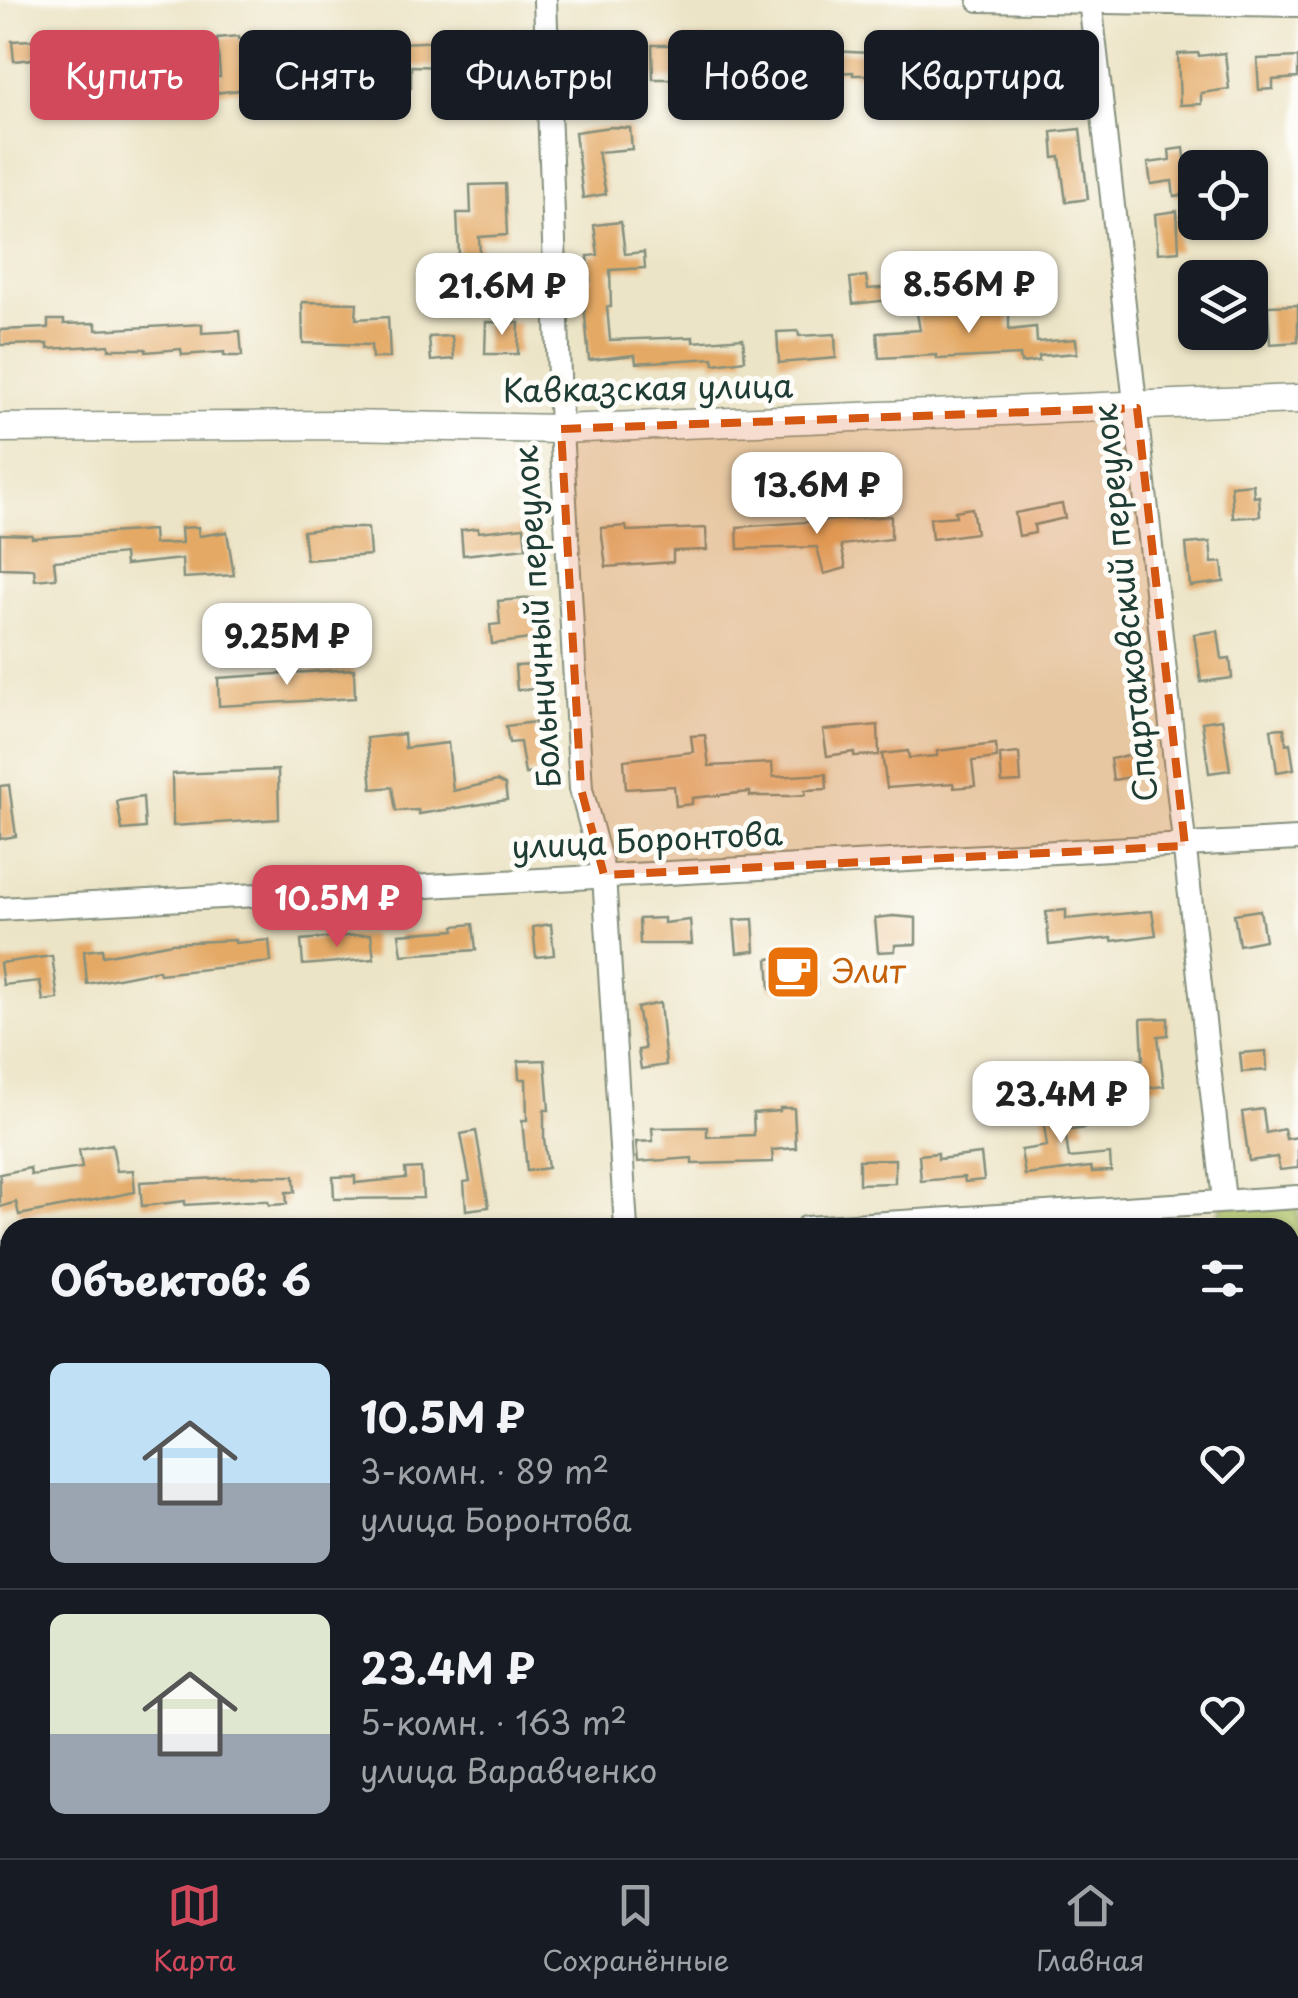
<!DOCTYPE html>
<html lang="ru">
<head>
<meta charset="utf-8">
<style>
  body { margin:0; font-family:"Playpen Sans",sans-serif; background:#242831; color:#f1f3f6; height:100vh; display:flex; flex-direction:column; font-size:38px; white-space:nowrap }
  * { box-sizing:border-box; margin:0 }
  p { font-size:32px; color:#9ea1a6 }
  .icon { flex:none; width:55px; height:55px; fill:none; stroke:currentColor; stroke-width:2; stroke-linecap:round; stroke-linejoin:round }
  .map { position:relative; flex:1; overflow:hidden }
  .drawer { position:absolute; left:0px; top:1218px; width:1300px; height:642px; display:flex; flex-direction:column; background:#171b24; border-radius:30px 30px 0 0; box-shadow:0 2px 8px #0004 }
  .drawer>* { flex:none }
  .hud { position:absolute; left:30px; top:30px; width:1240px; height:90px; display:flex; gap:20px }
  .controls { position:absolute; left:1178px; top:150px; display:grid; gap:20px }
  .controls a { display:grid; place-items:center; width:90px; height:90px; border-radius:15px; background:#171b24; box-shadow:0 2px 8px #0004; font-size:50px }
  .price { position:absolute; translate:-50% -85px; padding:0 22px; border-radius:20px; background:#fff; color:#222; font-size:32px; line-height:65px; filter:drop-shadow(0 2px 5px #0008) }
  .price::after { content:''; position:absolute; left:50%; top:60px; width:30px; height:22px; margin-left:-15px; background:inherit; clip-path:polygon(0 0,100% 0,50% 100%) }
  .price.active { background:#d1495b; color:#fff }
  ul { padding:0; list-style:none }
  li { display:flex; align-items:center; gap:30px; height:250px; padding:0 50px }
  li+li { border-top:2px solid #363941 }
  li span { display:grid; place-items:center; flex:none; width:280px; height:200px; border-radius:15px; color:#555 }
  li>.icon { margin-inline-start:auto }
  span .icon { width:120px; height:120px; fill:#fffc; stroke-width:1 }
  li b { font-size:42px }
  h2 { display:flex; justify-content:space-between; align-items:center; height:120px; padding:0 50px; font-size:42px }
  .pill { padding:0 35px; border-radius:15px; background:#171b24; box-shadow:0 2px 8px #0004; font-size:35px; line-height:90px }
  .pill.active { background:#d1495b; color:#fff }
  .tabs { display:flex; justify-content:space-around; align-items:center; height:140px; border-top:2px solid #363941; background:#171b24; font-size:28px; color:#9ea1a6 }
  .tabs a { display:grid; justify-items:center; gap:5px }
  .tabs .active { color:#d1495b }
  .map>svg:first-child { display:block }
  .green { fill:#acbf63; stroke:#667e4c; stroke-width:2.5 }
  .building { fill:#e4a965 }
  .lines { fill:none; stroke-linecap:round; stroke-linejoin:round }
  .minor-casing { stroke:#86907d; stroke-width:26 }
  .tertiary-casing { stroke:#86907d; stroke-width:31 }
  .secondary-casing { stroke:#86907d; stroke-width:34 }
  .minor { stroke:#fff; stroke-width:22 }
  .tertiary { stroke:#fff; stroke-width:28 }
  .secondary { stroke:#fbe7c3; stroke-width:30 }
  .rail-casing { stroke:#1f3d34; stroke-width:9 }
  .rail { stroke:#fdfcf7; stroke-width:5; stroke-dasharray:15; stroke-linecap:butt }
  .marked { fill:#d45610; fill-opacity:0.2; stroke:#d45610; stroke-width:8; stroke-dasharray:20 12; stroke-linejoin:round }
  .labels { text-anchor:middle; stroke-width:10; stroke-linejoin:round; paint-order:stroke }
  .street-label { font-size:32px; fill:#1f3d34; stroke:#fdfcf7 }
  .food-label { font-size:32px; fill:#c56008; stroke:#fdfcf7; text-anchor:start }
</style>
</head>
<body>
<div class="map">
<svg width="1298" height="1858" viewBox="0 0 1298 1858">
  <rect width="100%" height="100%" fill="#fdfcf7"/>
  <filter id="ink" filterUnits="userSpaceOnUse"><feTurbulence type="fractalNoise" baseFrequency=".01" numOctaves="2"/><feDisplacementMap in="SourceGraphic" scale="20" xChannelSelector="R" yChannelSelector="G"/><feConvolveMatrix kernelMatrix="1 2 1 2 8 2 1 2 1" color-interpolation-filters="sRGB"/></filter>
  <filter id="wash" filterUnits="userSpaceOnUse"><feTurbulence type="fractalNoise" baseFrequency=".0048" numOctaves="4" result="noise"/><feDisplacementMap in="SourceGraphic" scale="40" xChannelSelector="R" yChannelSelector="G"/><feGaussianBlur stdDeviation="2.25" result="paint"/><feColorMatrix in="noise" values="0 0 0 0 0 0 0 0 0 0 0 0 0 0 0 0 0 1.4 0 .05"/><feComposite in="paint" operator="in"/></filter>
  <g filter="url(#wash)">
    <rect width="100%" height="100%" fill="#ece4c6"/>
    <path class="green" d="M1298,1197V1390L1290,1391V1228H1214L1224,1200Z"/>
    <g id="blocks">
      <g class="building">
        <path d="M239,36V39L291,37L292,44L297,43L298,50L326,47L325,37L375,40V44L493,39V58L450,59V67L411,66V88L389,89V80L356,78L312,81L272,71V101H256V88L214,93L212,78L220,77L217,38Z"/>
        <path d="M96,37V41L121,40L186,37L187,61L98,66V73L82,74V69L42,71V58L14,61L12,41Z"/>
        <path d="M708,39L710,65L746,64L747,111H730L729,79H653L652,45H682V40Z"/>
        <path d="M751,43H766L767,51L831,47V51L870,53L974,47L975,51L1023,50V53L1066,50L1069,76H1066L1067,101L1048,103L1046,77H1040L1039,72L1035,71L946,73V76L890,83L889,75H853V72L785,76L784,70H751Z"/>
        <path d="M599,46L602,73L577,75L574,48Z"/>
        <path d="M1198,53L1199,56L1225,53L1229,89L1201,93V104L1180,105L1178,54Z"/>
        <path d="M1298,57V78L1273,80V89L1259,90L1257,59Z"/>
        <path d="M610,127L630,128L632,149L598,152L606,194L583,198L575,132Z"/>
        <path d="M1080,129L1088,199L1066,202L1060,157L1054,158L1052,132Z"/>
        <path d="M1184,148L1189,194L1174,196L1172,181L1151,184L1148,163L1170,160L1169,150Z"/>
        <path d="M505,184L507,235L479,237L480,254L459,255L457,213H471L470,185Z"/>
        <path d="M1177,211L1179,251L1158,253L1155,214Z"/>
        <path d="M621,222L625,254L644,252L645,268L610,270L611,307H607L610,340L693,337V342L743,338L745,360L714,364L713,358L636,363L635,355L589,360L582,281H590L588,256L598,255L594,225Z"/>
        <path d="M866,276L868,289L908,286L909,298L853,304L850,278Z"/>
        <path d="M302,302L357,303L356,319L388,317L390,358H372L371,345L303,343Z"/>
        <path d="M969,302V305H1009V330L1036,327L1037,342L1076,339L1077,353L1039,356V361L1021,363L1020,355L937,359V355L879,358L877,333L920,330L916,308Z"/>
        <path d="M1298,305V342L1270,344L1268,306Z"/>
        <path d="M48,320H64V324L96,323V330L202,324V333L240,331L242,356H224V352L182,355L181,349L146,352V349H109V345L48,349V344L0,345V330L48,328Z"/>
        <path d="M486,322L519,323L518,354H485Z"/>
        <path d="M798,331L799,336L835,334L836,358L779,363L777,332Z"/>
        <path d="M452,336L454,359L431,361L429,337Z"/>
        <path d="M1253,484L1254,497L1259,496L1260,516L1233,518L1231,486Z"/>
        <path d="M1062,504L1065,518L1034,525L1035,533L1019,536L1015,513Z"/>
        <path d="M972,508L976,533L932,539L930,518L956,516L955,511Z"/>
        <path d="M891,516V539L841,545L846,568L824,574L817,547L738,549L737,527Z"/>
        <path d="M626,526L627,531L706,528L707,550L673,551V562L606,567L601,528Z"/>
        <path d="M198,527L199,536L227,532L234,575L183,578L182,559L125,565L124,554L54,561L56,578L35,580L34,569L0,568V534L32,535V538L153,530L154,544L182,543L181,528Z"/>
        <path d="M524,527L526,548L463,555L461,530L478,528L479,532Z"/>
        <path d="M328,528H368L370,555L306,560L303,531Z"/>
        <path d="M1210,542L1212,563L1222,562L1224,582L1190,586L1186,544Z"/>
        <path d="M533,598L538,638L492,644L490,625L500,624L498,601Z"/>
        <path d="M1218,631L1222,659L1230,658L1232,678L1201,682L1194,634Z"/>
        <path d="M536,665L538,689L517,690L515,666Z"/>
        <path d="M354,669L355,698L219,706L218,678Z"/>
        <path d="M1222,719L1230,770L1209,773L1202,722Z"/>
        <path d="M535,722L542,772L525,774L520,742L509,743L506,726Z"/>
        <path d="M878,725L879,755L854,756V752L827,756L823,730Z"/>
        <path d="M1284,728L1286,744L1290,743L1294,769L1277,772L1271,729Z"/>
        <path d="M404,734L405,748L448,743L453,791L497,781L505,785L507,800L419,814L418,810L396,811L392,787L372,789L367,738Z"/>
        <path d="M705,735L709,766L772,763L773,777L826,774L827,789L805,790V795L790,796H750V792L692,798V804L676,806L674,786L626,789L624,760L693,752L691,736Z"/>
        <path d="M996,744L997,758L972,761L975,786L954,788L953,783L887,788L882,754L908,751L909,758L937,756V751Z"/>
        <path d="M1019,753L1021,782L1002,783L1000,755Z"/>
        <path d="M1133,755L1137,776L1113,780L1110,759Z"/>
        <path d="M278,770L279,819L173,826L172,774Z"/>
        <path d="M9,785L16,836L0,839V786Z"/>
        <path d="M143,797L145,828L122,830L117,801Z"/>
        <path d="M1066,910V919L1152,911L1156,935L1112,941V938L1049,945L1046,912Z"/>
        <path d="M1260,910L1265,940L1239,945L1234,914Z"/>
        <path d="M893,916L916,918V944L895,945V951L878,952L875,918Z"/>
        <path d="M664,918V923L690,920L692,944H640L639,919Z"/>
        <path d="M753,919L755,951L737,953L734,920Z"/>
        <path d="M473,924L476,950L402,955L399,934L455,930L454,926Z"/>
        <path d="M551,924L554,955L536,957L533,927Z"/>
        <path d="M371,934L374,959L303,965L301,940Z"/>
        <path d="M235,940V943L269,940L271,962L160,974L159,970L87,984L84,951L102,949L103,956L172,943Z"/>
        <path d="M815,955L817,985L770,989L768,959Z"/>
        <path d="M52,956L58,999L43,1001L40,981L3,985L0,963Z"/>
        <path d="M660,1003L666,1065L641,1069L638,1050L645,1049L637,1008Z"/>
        <path d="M1168,1018V1035L1158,1036L1164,1086L1140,1089L1137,1060L1143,1059L1141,1019Z"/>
        <path d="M1266,1051L1267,1070L1242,1072L1240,1053Z"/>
        <path d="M545,1060L549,1110H544V1139L548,1168L527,1171L522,1120H527L526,1079H519L518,1061Z"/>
        <path d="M1082,1106L1085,1128L1065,1131L1069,1158L1110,1154L1111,1171L1092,1172L1091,1167L1025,1175L1021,1150L1047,1146L1042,1112Z"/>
        <path d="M780,1108H794L796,1148L772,1150L773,1162L692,1164V1158L638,1162L636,1142L653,1141L652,1128L707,1127V1137L754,1135L753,1113L780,1111Z"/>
        <path d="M1263,1109L1266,1133L1284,1129L1286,1139L1298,1137V1168L1280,1170L1277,1157L1249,1161L1242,1112Z"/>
        <path d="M476,1131L489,1207L466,1210L464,1182L470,1181L461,1134Z"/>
        <path d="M112,1144L117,1171L133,1170L135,1192L19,1215L16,1202L0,1207V1174L30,1168L31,1175L82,1168L79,1150Z"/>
        <path d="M938,1153V1159L981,1154L984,1180L965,1182L964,1177L921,1181L919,1155Z"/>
        <path d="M895,1159V1183L859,1184V1160Z"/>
        <path d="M421,1168L423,1198L334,1199L333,1177L355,1176V1183L406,1178L405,1169Z"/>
        <path d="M260,1176H294L295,1192H286L287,1204L269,1205L268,1201H247L185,1205V1201L142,1206L140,1182Z"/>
      </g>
    </g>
  </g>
  <g filter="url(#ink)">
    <use href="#blocks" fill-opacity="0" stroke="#86907d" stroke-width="2.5"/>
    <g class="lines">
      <g class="minor-casing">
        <g id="minor">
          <path d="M545,0L561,429L581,789L604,875L626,1228"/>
          <path d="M979,0L1298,5"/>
          <path d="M1090,0L1224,1200"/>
          <path d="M0,909L1298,839"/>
          <path d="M806,1228L1298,1197"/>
          <path d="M0,1253H10"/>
        </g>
      </g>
      <g class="tertiary-casing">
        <g id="tertiary">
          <path d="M0,428L342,425L561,429L1298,399"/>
          <path d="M0,1485L10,1486"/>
          <path d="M0,1583L10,1620"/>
          <path d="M71,1850L73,1858"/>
          <path d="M773,1850L775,1858"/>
        </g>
      </g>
      <g class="secondary-casing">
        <g id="secondary">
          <path d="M1290,1655L1298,1653"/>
          <path d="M488,1858L519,1850"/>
        </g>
      </g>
      <use href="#minor" class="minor"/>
      <use href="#tertiary" class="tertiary"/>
      <use href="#secondary" class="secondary"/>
      <g class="rail-casing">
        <g id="rail">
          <path d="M1290,1419L1298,1418"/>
          <path d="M0,1428L10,1429"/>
        </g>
      </g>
      <use href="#rail" class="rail"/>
    </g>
  </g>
  <path class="marked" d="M1137,408L1185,846L604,875L581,789L561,429Z"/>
  <defs>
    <g id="cafe-square" transform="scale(2.875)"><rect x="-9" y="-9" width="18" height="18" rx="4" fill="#e8710a" stroke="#fdfcf7"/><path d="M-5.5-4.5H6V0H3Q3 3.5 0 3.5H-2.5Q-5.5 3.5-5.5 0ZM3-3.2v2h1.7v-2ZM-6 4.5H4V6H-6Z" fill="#fff"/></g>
  </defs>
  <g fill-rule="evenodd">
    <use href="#cafe-square" x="793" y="972"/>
  </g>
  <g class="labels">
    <g class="street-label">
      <text transform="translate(648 389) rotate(-1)" y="11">Кавказская улица</text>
      <text transform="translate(1126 603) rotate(-96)" y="11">Спартаковский переулок</text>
      <text transform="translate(538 617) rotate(-94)" y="11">Больничный переулок</text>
      <text transform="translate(647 841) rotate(-3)" y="11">улица Боронтова</text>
    </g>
    <g class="food-label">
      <text x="832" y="983">Элит</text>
    </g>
  </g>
</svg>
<div class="controls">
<a><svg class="icon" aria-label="locate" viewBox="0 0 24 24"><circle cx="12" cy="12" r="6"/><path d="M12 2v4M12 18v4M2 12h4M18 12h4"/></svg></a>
<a><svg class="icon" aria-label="layers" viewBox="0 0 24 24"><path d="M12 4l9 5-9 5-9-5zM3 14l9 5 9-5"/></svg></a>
</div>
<b class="price" style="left:969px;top:336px">8.56M ₽</b>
<b class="price" style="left:502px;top:338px">21.6M ₽</b>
<b class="price" style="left:817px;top:537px">13.6M ₽</b>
<b class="price" style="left:287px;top:688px">9.25M ₽</b>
<b class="price active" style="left:337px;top:950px">10.5M ₽</b>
<b class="price" style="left:1061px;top:1146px">23.4M ₽</b>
<div class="hud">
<a class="pill active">Купить</a>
<a class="pill">Снять</a>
<a class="pill">Фильтры</a>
<a class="pill">Новое</a>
<a class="pill">Квартира</a>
</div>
<section class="drawer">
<h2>Объектов: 6<svg class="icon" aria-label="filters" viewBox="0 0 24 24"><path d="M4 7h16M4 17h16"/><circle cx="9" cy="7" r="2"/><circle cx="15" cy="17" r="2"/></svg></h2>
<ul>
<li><span style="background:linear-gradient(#bfe0f5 60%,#9aa5b1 0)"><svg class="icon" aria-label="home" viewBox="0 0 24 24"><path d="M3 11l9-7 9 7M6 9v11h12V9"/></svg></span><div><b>10.5M ₽</b><p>3-комн. · 89 m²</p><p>улица Боронтова</p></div><svg class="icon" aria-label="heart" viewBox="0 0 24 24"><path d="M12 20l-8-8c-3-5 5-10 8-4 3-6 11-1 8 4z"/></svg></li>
<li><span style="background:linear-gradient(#dfe7d0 60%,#9aa5b1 0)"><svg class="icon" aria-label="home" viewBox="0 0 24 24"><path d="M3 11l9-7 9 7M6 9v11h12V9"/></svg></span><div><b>23.4M ₽</b><p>5-комн. · 163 m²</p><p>улица Варавченко</p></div><svg class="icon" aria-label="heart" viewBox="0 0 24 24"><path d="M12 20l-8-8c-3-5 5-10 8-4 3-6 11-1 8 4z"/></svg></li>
</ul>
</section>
</div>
<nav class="tabs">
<a class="active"><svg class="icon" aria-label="map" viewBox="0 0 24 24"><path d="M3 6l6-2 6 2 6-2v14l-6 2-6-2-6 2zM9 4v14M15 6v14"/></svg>Карта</a>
<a><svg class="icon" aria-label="saved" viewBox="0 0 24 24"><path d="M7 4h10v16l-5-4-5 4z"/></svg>Сохранённые</a>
<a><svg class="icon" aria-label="home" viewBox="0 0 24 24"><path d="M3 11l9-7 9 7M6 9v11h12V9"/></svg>Главная</a>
</nav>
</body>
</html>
